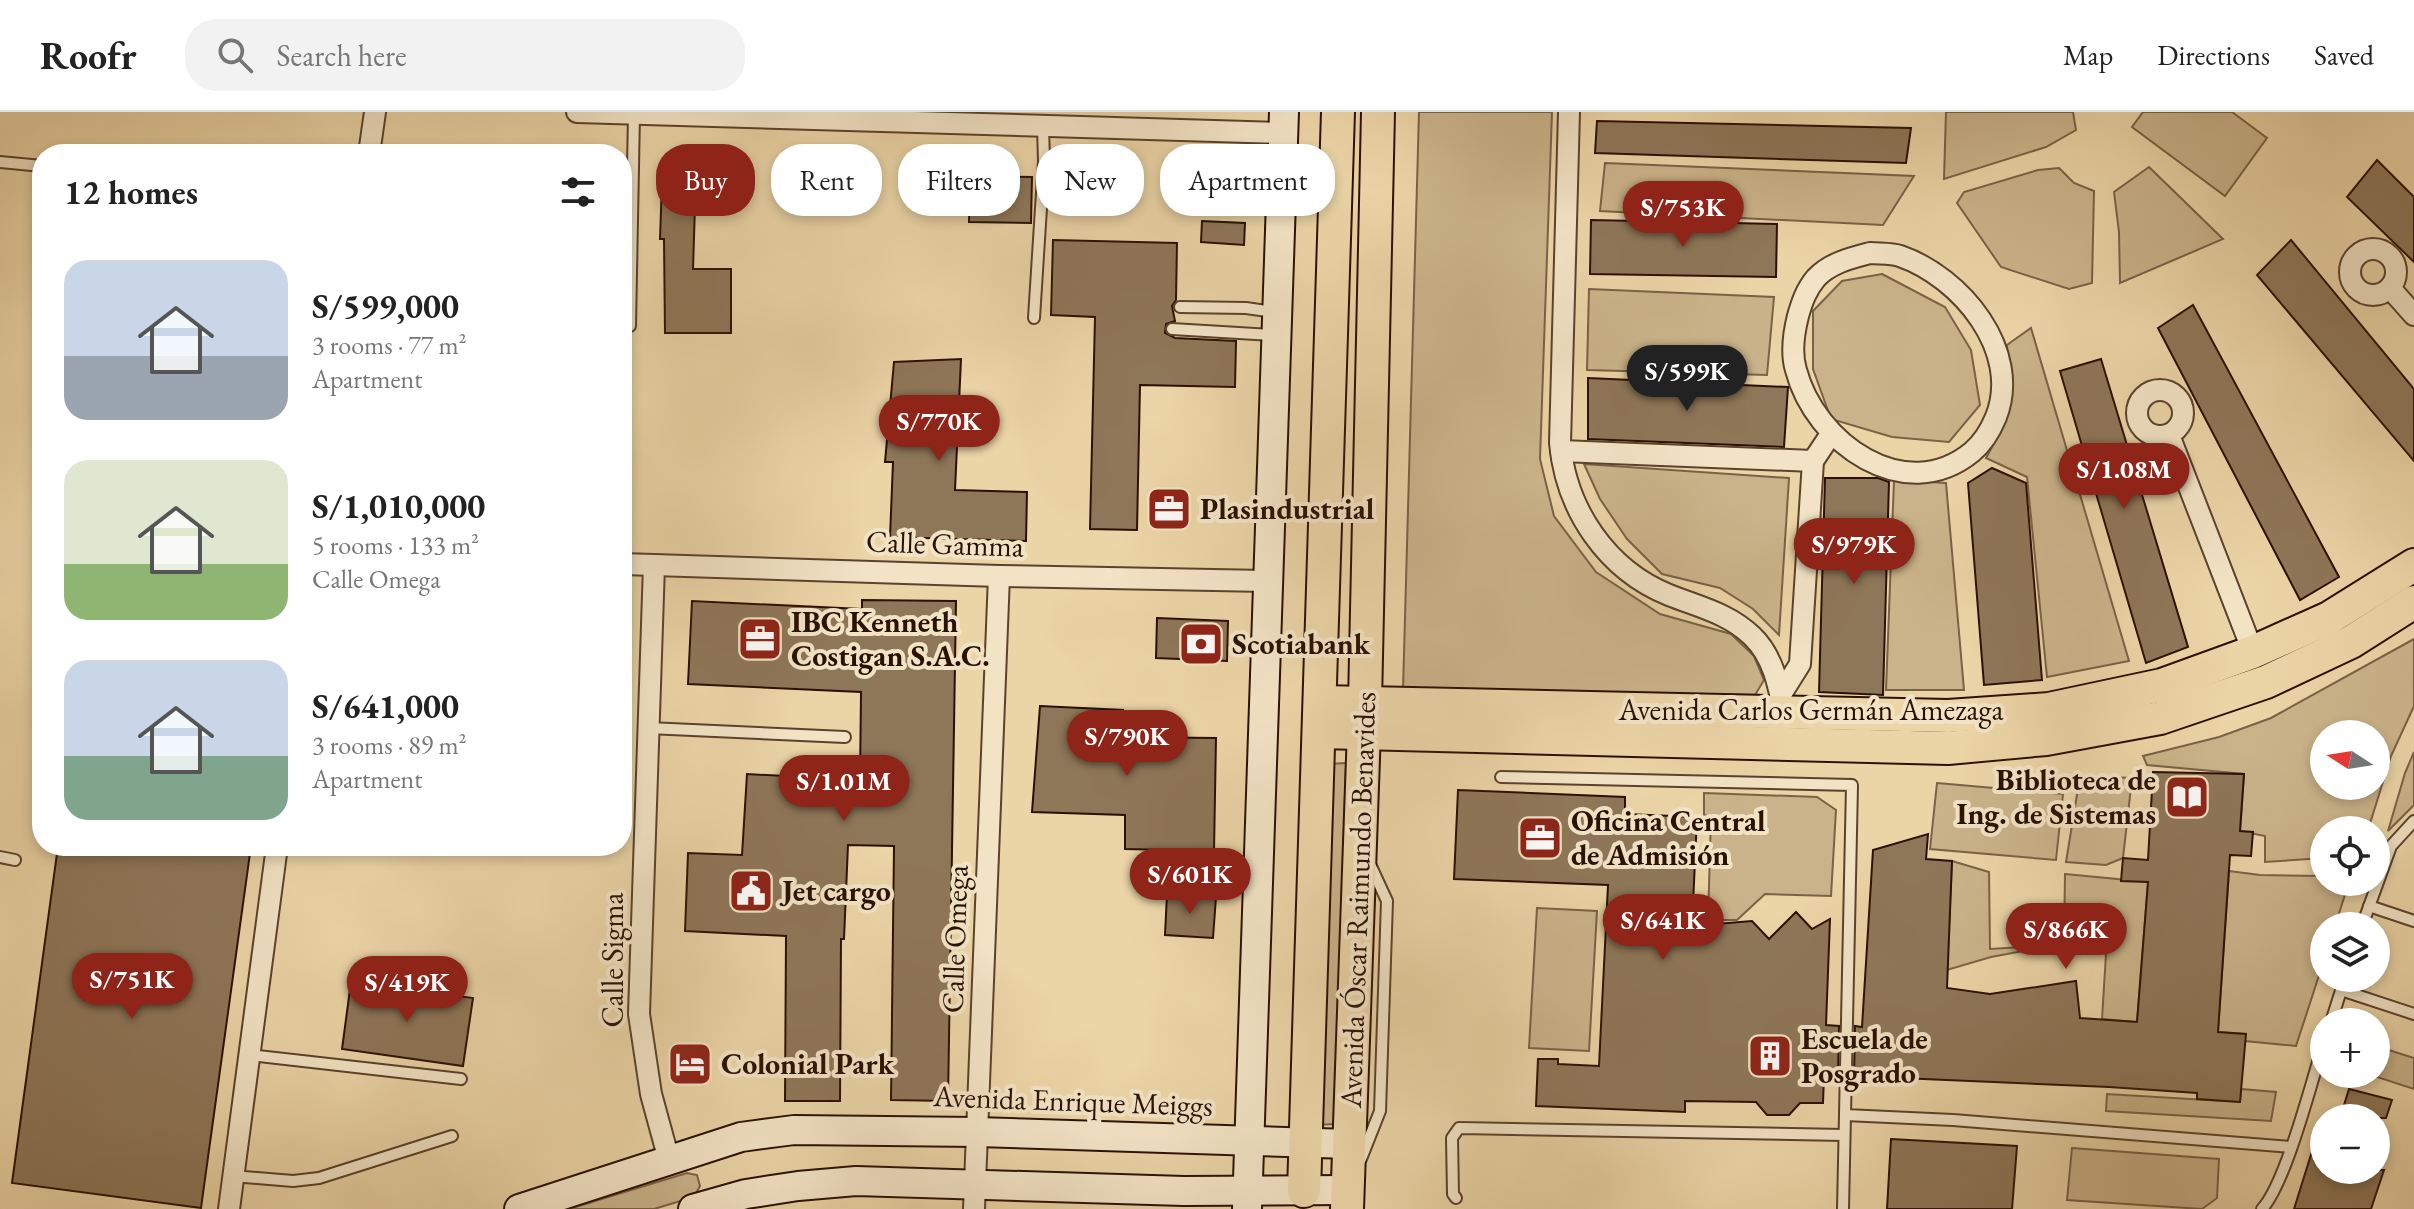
<!DOCTYPE html>
<html lang="en">
<head>
<meta charset="utf-8">
<style>
  body { margin:0; font-family:"EB Garamond",serif; background:#f2f2f2; color:#222; height:100vh; display:flex; flex-direction:column; font-size:30px; white-space:nowrap }
  * { box-sizing:border-box; margin:0 }
  p { font-size:26px; color:#767676 }
  .icon { flex:none; width:44px; height:44px; fill:none; stroke:currentColor; stroke-width:2; stroke-linecap:round; stroke-linejoin:round }
  .map { position:relative; flex:1; overflow:hidden }
  .panel { position:absolute; left:32px; top:32px; width:600px; height:712px; display:flex; flex-direction:column; background:#fff; border-radius:32px; box-shadow:0 4px 12px #0003 }
  .panel>* { flex:none }
  .hud { position:absolute; left:656px; top:32px; width:760px; height:72px; display:flex; gap:16px }
  .needle { width:52px; rotate:282deg }
  .tools { position:absolute; left:2310px; top:608px; display:grid; gap:16px }
  .tools a { display:grid; place-items:center; width:80px; height:80px; border-radius:50%; background:#fff; box-shadow:0 4px 12px #0003; font-size:40px }
  .price { position:absolute; translate:-50% -68px; padding:0 18px; border-radius:28px; background:#8f2418; color:#fff; font-size:26px; line-height:52px; filter:drop-shadow(0 2px 4px #0008) }
  .price::after { content:''; position:absolute; left:50%; top:48px; width:24px; height:18px; margin-left:-12px; background:inherit; clip-path:polygon(0 0,100% 0,50% 100%) }
  .price.current { background:#222; color:#fff }
  ul { padding:0; list-style:none }
  li { display:flex; align-items:center; gap:24px; height:200px; padding:0 32px }
  li span { display:grid; place-items:center; flex:none; width:224px; height:160px; border-radius:24px; color:#555 }
  li>.icon { margin-inline-start:auto }
  span .icon { width:96px; height:96px; fill:#fffc; stroke-width:1 }
  li b { font-size:34px }
  h2 { display:flex; justify-content:space-between; align-items:center; height:96px; padding:0 32px; font-size:34px }
  .tag { padding:0 28px; border-radius:32px; background:#fff; box-shadow:0 4px 12px #0003; font-size:28px; line-height:72px }
  .tag.current { background:#8f2418; color:#fff }
  header { display:flex; align-items:center; gap:48px; box-sizing:border-box; height:112px; padding:0 40px; background:#fff; border-bottom:2px solid #e0e0e0 }
  header strong { font-size:38px }
  nav { display:flex; gap:44px; margin-inline-start:auto; font-size:28px }
  .search { width:560px; height:72px; background:#f2f2f2; display:flex; align-items:center; gap:20px; box-sizing:border-box; padding:0 28px; border-radius:32px; color:#767676; font-size:30px }
  .map>svg:first-child { display:block }
  .green { fill:#cab38a; stroke:#7a6247; stroke-width:2; fill-rule:evenodd }
  .building { fill:#8e7658; stroke:#2a1104; stroke-width:2 }
  .lines { fill:none; stroke-linecap:round; stroke-linejoin:round }
  .lane-casing { stroke:#5a422c; stroke-width:14 }
  .street-casing { stroke:#5a422c; stroke-width:24 }
  .secondary-casing { stroke:#2a1104; stroke-width:32 }
  .primary-casing { stroke:#2a1104; stroke-width:36 }
  .lane { stroke:#f2e3c5; stroke-width:10 }
  .street { stroke:#f2e3c5; stroke-width:20 }
  .secondary { stroke:#f2e3c5; stroke-width:28 }
  .primary { stroke:#ebd4a6; stroke-width:32 }
  .labels { text-anchor:middle; stroke-width:8; stroke-linejoin:round; paint-order:stroke }
  .poi-label { font-size:30px; font-weight:bold; fill:#2a1104; stroke:#f2e3c5; text-anchor:start }
  .street-label { font-size:30px; fill:#2a1104; stroke:#f2e3c5 }
</style>
</head>
<body>
<header>
<strong>Roofr</strong>
<div class="search"><svg class="icon" aria-label="search" viewBox="0 0 24 24"><circle cx="10" cy="10" r="6"/><path d="M15 15l6 6"/></svg>Search here</div>
<nav><a>Map</a><a>Directions</a><a>Saved</a></nav>
</header>
<div class="map">
<svg width="2414" height="1097" viewBox="0 0 2414 1097">
  <rect width="100%" height="100%" fill="#ebd4a6"/>
  <filter id="stains"><feTurbulence type="fractalNoise" baseFrequency=".0025" numOctaves="4"/><feColorMatrix values="0 0 0 0 .2 0 0 0 0 .09 0 0 0 0 .02 0 0 0 .5 -.17"/></filter>
  <radialGradient id="worn" r=".72"><stop offset=".6" stop-color="#630" stop-opacity="0"/><stop offset="1" stop-color="#630" stop-opacity=".3"/></radialGradient>
  <g class="green">
    <path d="M1419,0H1552L1540,347L1554,404L1596,460L1660,502L1731,522L1754,544L1764,568L1755,583L1403,578Z"/>
    <path d="M1946,0H2073L2076,18L2046,35L1944,67Z"/>
    <path d="M2143,0H2232L2267,26L2225,84L2132,15Z"/>
    <path d="M1605,51L1914,64L1883,113L1600,99Z"/>
    <path d="M2149,55L2223,127L2120,171L2119,120L2114,80Z"/>
    <path d="M2059,56L2074,71L2094,79L2092,171L2069,177L2001,155L1957,91L1964,80L2038,58Z"/>
    <path d="M1882,162L1945,195L1971,238L1980,293L1949,330L1892,325L1831,307L1813,257V199L1842,169Z"/>
    <path d="M1589,177L1774,185L1767,263L1587,258Z"/>
    <path d="M2031,216L2129,549L2047,565L2027,365L1986,346C2007,311 2011,273 2007,233Z"/>
    <path d="M1584,352L1789,366L1779,523L1753,497L1720,476L1662,462L1627,427L1600,387Z"/>
    <path d="M1894,368L1946,371L1964,578H1886Z"/>
    <path d="M2414,527V594L2391,644L2368,718H2324V746L2265,750V724L2240,719L2244,662L2147,653L2143,644L2219,625L2271,606ZM2324,622H2376V674H2324Z"/>
    <path d="M2414,640V693L2388,719L2405,661Z"/>
    <path d="M1346,651L1335,1012L1316,1013L1327,652Z"/>
    <path d="M2080,664L2132,666L2123,746L2106,753L2066,750Z"/>
    <path d="M1937,671L2063,682L2056,748L1930,737Z"/>
    <path d="M1704,681L1817,685L1836,698L1831,784L1765,782L1737,808H1708L1711,705L1704,703Z"/>
    <path d="M1952,749L1989,760L1990,837L2056,833L1991,845L1947,858Z"/>
    <path d="M2229,759L2260,763L2324,764V770H2349L2335,814H2324V848L2296,934L2245,929V922L2218,920Z"/>
    <path d="M2065,762L2148,770L2137,910L2102,907L2107,826L2064,832Z"/>
    <path d="M1537,796L1597,799L1589,939L1529,936Z"/>
    <path d="M2376,934L2414,946V977L2368,962H2376Z"/>
    <path d="M2241,977L2276,980L2271,1009L2106,999L2107,982L2240,990Z"/>
    <path d="M2072,1036L2219,1047L2217,1086L2202,1097L2067,1088Z"/>
    <path d="M687,1061L697,1063L700,1074L694,1085L654,1097H569Z"/>
  </g>
  <g class="building">
    <path d="M1597,9L1911,16L1906,51L1595,41Z"/>
    <path d="M2377,48L2414,85V150L2347,85Z"/>
    <path d="M696,62L693,157H731V221H665L664,127H660L662,70Z"/>
    <path d="M970,64L1032,65L1031,111L969,110Z"/>
    <path d="M1591,108L1777,112L1776,165L1590,162Z"/>
    <path d="M1202,109L1245,111L1244,133L1201,130Z"/>
    <path d="M1053,128L1177,131L1176,188L1172,194L1175,209L1166,212L1165,221L1175,226L1236,229L1235,275L1140,273L1137,418L1090,417L1095,205L1051,203Z"/>
    <path d="M2291,128L2414,277V349L2257,163Z"/>
    <path d="M2193,193L2339,465L2300,488L2158,216Z"/>
    <path d="M961,247L955,378L1027,380L1026,429L890,425L893,350H885L894,250Z"/>
    <path d="M2101,247L2188,535L2146,551L2060,259Z"/>
    <path d="M1588,266L1788,275L1784,335L1588,327Z"/>
    <path d="M1992,356L2026,371L2042,568L1984,573L1968,371Z"/>
    <path d="M1825,366H1878L1889,370L1883,583L1819,580Z"/>
    <path d="M862,488L956,489L948,989L891,988L894,734L848,733L844,827H841L840,989H785L786,824L685,819L688,741L742,743L747,662L860,668L861,580L688,572L692,489L862,497Z"/>
    <path d="M1157,506L1228,509L1227,549L1156,546Z"/>
    <path d="M1040,594L1123,598L1122,625L1216,626L1214,739L1125,737V703L1032,700Z"/>
    <path d="M2153,660L2244,662L2240,719L2253,720L2251,744L2230,743L2218,920L2246,922L2240,990L2197,987V981L2109,975L1854,964L1855,914L1862,915L1873,738L1928,722L1926,747L1952,749L1947,876L1990,882L2076,869L2080,906L2137,910L2148,770L2121,769L2123,746L2148,748Z"/>
    <path d="M1458,678L1625,685V702L1697,705L1692,814L1752,809L1769,827L1796,800L1812,817L1830,807L1826,913L1839,914L1838,964L1824,963L1823,991H1800L1789,1003H1767L1756,990L1685,989V1000L1536,994L1538,947H1558V952L1599,954L1608,773L1454,767Z"/>
    <path d="M58,734H251L201,1096L12,1071Z"/>
    <path d="M1167,782L1216,785L1213,826L1165,823Z"/>
    <path d="M351,870L473,886L463,954L342,937Z"/>
    <path d="M2349,977L2392,988L2386,1006H2340Z"/>
    <path d="M2319,1017H2324V1058H2384L2371,1097H2294Z"/>
    <path d="M1891,1027L2017,1034L2012,1097H1887Z"/>
  </g>
  <g class="lines">
    <g class="lane-casing">
      <g id="lane">
        <path d="M0,50L42,54"/>
        <path d="M1180,195L1246,196L1274,200"/>
        <path d="M1034,206L1044,49L1043,14"/>
        <path d="M630,214L634,2"/>
        <path d="M1172,217L1273,223"/>
        <path d="M648,616L845,625"/>
        <path d="M1501,665L1852,673L1845,1003L1953,1008L2290,1035"/>
        <path d="M0,745L15,748"/>
        <path d="M2369,794L2414,809"/>
        <path d="M2362,814L2391,734L2414,709"/>
        <path d="M2341,878L2414,902"/>
        <path d="M2331,910L2345,866"/>
        <path d="M249,943L461,967"/>
        <path d="M1361,1047L1380,999L1387,789L1369,750"/>
        <path d="M233,1064L293,1069L319,1066L452,1024"/>
        <path d="M1456,1086L1453,1082L1452,1026L1459,1016L1844,1023"/>
        <path d="M1843,1097L1845,1003"/>
        <path d="M2262,1097C2286,1071 2312,968 2324,930"/>
      </g>
    </g>
    <g class="street-casing">
      <g id="street">
        <path d="M577,0L1283,21"/>
        <path d="M1569,0L1560,331C1566,398 1607,458 1669,483C1699,495 1728,501 1752,524C1773,544 1779,574 1784,602"/>
        <path d="M369,42L375,0"/>
        <circle cx="2373" cy="160" r="23"/>
        <path d="M1870,141C1880,142 1891,141 1900,144C1961,165 2022,239 1996,305C1991,317 1983,331 1972,340C1905,395 1815,331 1796,258C1791,242 1794,220 1798,204C1802,190 1806,178 1816,166C1830,151 1851,146 1870,141Z"/>
        <path d="M2390,176L2414,203"/>
        <circle cx="2160" cy="301" r="23"/>
        <path d="M2169,323L2253,540"/>
        <path d="M1561,339L1813,349"/>
        <path d="M622,452L999,464L1266,469"/>
        <path d="M654,453L639,902L651,982L669,1048"/>
        <path d="M1780,584L1800,552L1813,349L1831,322"/>
        <path d="M229,1097L277,734"/>
        <path d="M974,1097L999,464"/>
      </g>
    </g>
    <g class="secondary-casing">
      <g id="secondary">
        <path d="M519,1097L741,1025L794,1018L977,1020L1349,1032"/>
        <path d="M693,1097L746,1082L798,1074L856,1069L1184,1079L1348,1078"/>
        <path d="M1247,1097L1284,0"/>
      </g>
    </g>
    <g class="primary-casing">
      <g id="primary">
        <path d="M1321,590L1948,604L2049,597L2162,573L2253,540L2329,506L2414,453"/>
        <path d="M1320,620L1948,636L2046,627L2160,606L2266,570L2351,530L2414,490"/>
        <path d="M1304,1079L1338,0"/>
        <path d="M1347,1097L1365,590L1378,0"/>
      </g>
    </g>
    <use href="#lane" class="lane"/>
    <use href="#street" class="street"/>
    <use href="#secondary" class="secondary"/>
    <use href="#primary" class="primary"/>
  </g>
  <defs>
    <g id="office-square" transform="scale(2.3)"><rect x="-9" y="-9" width="18" height="18" rx="4" fill="#8f2418" stroke="#f2e3c5"/><path d="M-6-3h4V-5.5h4V-3h4V5H-6ZM-1-4.5V-3h2v-1.5ZM-6 0V1H6V0Z" fill="#fff"/></g>
    <g id="bank-square" transform="scale(2.3)"><rect x="-9" y="-9" width="18" height="18" rx="4" fill="#8f2418" stroke="#f2e3c5"/><path d="M-6-4H6V4H-6ZM0-2.3a2.3 2.3 0 1 0 0 4.6a2.3 2.3 0 1 0 0-4.6Z" fill="#fff"/></g>
    <g id="library-square" transform="scale(2.3)"><rect x="-9" y="-9" width="18" height="18" rx="4" fill="#8f2418" stroke="#f2e3c5"/><path d="M-6-4Q-3-5.5-.7-3.5V5Q-3 3-6 4ZM6-4Q3-5.5 .7-3.5V5Q3 3 6 4Z" fill="#fff"/></g>
    <g id="civic-square" transform="scale(2.3)"><rect x="-9" y="-9" width="18" height="18" rx="4" fill="#8f2418" stroke="#f2e3c5"/><path d="M-.6-6.5H3V-4.5H.6V-3L4-1V1h2V6H-6V1h2V-1L-.6-3ZM-1.2 2.5V6h2.4V2.5Z" fill="#fff"/></g>
    <g id="building-square" transform="scale(2.3)"><rect x="-9" y="-9" width="18" height="18" rx="4" fill="#8f2418" stroke="#f2e3c5"/><path d="M-4-6H4V6H1V3H-1V6H-4ZM-2.5-4.3h1.7v1.8h-1.7ZM.8-4.3h1.7v1.8H.8ZM-2.5-1h1.7V.8h-1.7ZM.8-1h1.7V.8H.8Z" fill="#fff"/></g>
    <g id="hotel-square" transform="scale(2.3)"><rect x="-9" y="-9" width="18" height="18" rx="4" fill="#8f2418" stroke="#f2e3c5"/><path d="M-6-4.5h1.5V1H6V5H4.5V3h-9V5H-6ZM-4 0a1.8 1.8 0 1 1 3.6 0ZM.5 0V-2.5h3Q6-2.5 6 0Z" fill="#fff"/></g>
  </defs>
  <g fill-rule="evenodd">
    <use href="#office-square" x="1169" y="397"/>
    <use href="#office-square" x="760" y="527"/>
    <use href="#bank-square" x="1201" y="532"/>
    <use href="#library-square" x="2187" y="685"/>
    <use href="#office-square" x="1540" y="726"/>
    <use href="#civic-square" x="751" y="779"/>
    <use href="#building-square" x="1770" y="944"/>
    <use href="#hotel-square" x="690" y="952"/>
  </g>
  <g class="labels">
    <g class="poi-label">
      <text x="1200" y="407">Plasindustrial</text>
      <text x="791" y="520">IBC Kenneth<tspan x="791" dy="34">Costigan S.A.C.</tspan></text>
      <text x="1232" y="542">Scotiabank</text>
      <text x="2156" y="678" text-anchor="end">Biblioteca de<tspan x="2156" dy="34">Ing. de Sistemas</tspan></text>
      <text x="1571" y="719">Oficina Central<tspan x="1571" dy="34">de Admisión</tspan></text>
      <text x="782" y="789">Jet cargo</text>
      <text x="1801" y="937">Escuela de<tspan x="1801" dy="34">Posgrado</tspan></text>
      <text x="721" y="962">Colonial Park</text>
    </g>
    <g class="street-label">
      <text transform="translate(945 432) rotate(2)" y="10">Calle Gamma</text>
      <text x="1811" y="608">Avenida Carlos Germán Amezaga</text>
      <text transform="translate(1358 788) rotate(-88)" y="10">Avenida Óscar Raimundo Benavides</text>
      <text transform="translate(955 827) rotate(-88)" y="10">Calle Omega</text>
      <text transform="translate(613 848) rotate(-90)" y="10">Calle Sigma</text>
      <text transform="translate(1073 989) rotate(2)" y="10">Avenida Enrique Meiggs</text>
    </g>
  </g>
  <rect width="100%" height="100%" filter="url(#stains)"/>
  <rect width="100%" height="100%" fill="url(#worn)"/>
</svg>
<div class="tools">
<a><svg class="needle" viewBox="-14 -14 28 28"><path d="M0-13l5 13h-10z" fill="#e53935"/><path d="M0 13l5-13h-10z" fill="#767676"/></svg></a>
<a><svg class="icon" aria-label="locate" viewBox="0 0 24 24"><circle cx="12" cy="12" r="6"/><path d="M12 2v4M12 18v4M2 12h4M18 12h4"/></svg></a>
<a><svg class="icon" aria-label="layers" viewBox="0 0 24 24"><path d="M12 4l9 5-9 5-9-5zM3 14l9 5 9-5"/></svg></a>
<a>+</a>
<a>−</a>
</div>
<b class="price" style="left:1683px;top:137px">S/753K</b>
<b class="price current" style="left:1687px;top:301px">S/599K</b>
<b class="price" style="left:939px;top:351px">S/770K</b>
<b class="price" style="left:2124px;top:399px">S/1.08M</b>
<b class="price" style="left:1854px;top:474px">S/979K</b>
<b class="price" style="left:1127px;top:666px">S/790K</b>
<b class="price" style="left:844px;top:711px">S/1.01M</b>
<b class="price" style="left:1190px;top:804px">S/601K</b>
<b class="price" style="left:1663px;top:850px">S/641K</b>
<b class="price" style="left:2066px;top:859px">S/866K</b>
<b class="price" style="left:132px;top:909px">S/751K</b>
<b class="price" style="left:407px;top:912px">S/419K</b>
<div class="hud">
<a class="tag current">Buy</a>
<a class="tag">Rent</a>
<a class="tag">Filters</a>
<a class="tag">New</a>
<a class="tag">Apartment</a>
</div>
<section class="panel">
<h2>12 homes<svg class="icon" aria-label="filters" viewBox="0 0 24 24"><path d="M4 7h16M4 17h16"/><circle cx="9" cy="7" r="2"/><circle cx="15" cy="17" r="2"/></svg></h2>
<ul>
<li><span style="background:linear-gradient(#c9d6e8 60%,#9aa5b1 0)"><svg class="icon" aria-label="home" viewBox="0 0 24 24"><path d="M3 11l9-7 9 7M6 9v11h12V9"/></svg></span><div><b>S/599,000</b><p>3 rooms · 77 m²</p><p>Apartment</p></div></li>
<li><span style="background:linear-gradient(#dfe7d0 65%,#8fb573 0)"><svg class="icon" aria-label="home" viewBox="0 0 24 24"><path d="M3 11l9-7 9 7M6 9v11h12V9"/></svg></span><div><b>S/1,010,000</b><p>5 rooms · 133 m²</p><p>Calle Omega</p></div></li>
<li><span style="background:linear-gradient(#c9d6e8 60%,#7fa58c 0)"><svg class="icon" aria-label="home" viewBox="0 0 24 24"><path d="M3 11l9-7 9 7M6 9v11h12V9"/></svg></span><div><b>S/641,000</b><p>3 rooms · 89 m²</p><p>Apartment</p></div></li>
</ul>
</section>
</div>
</body>
</html>
